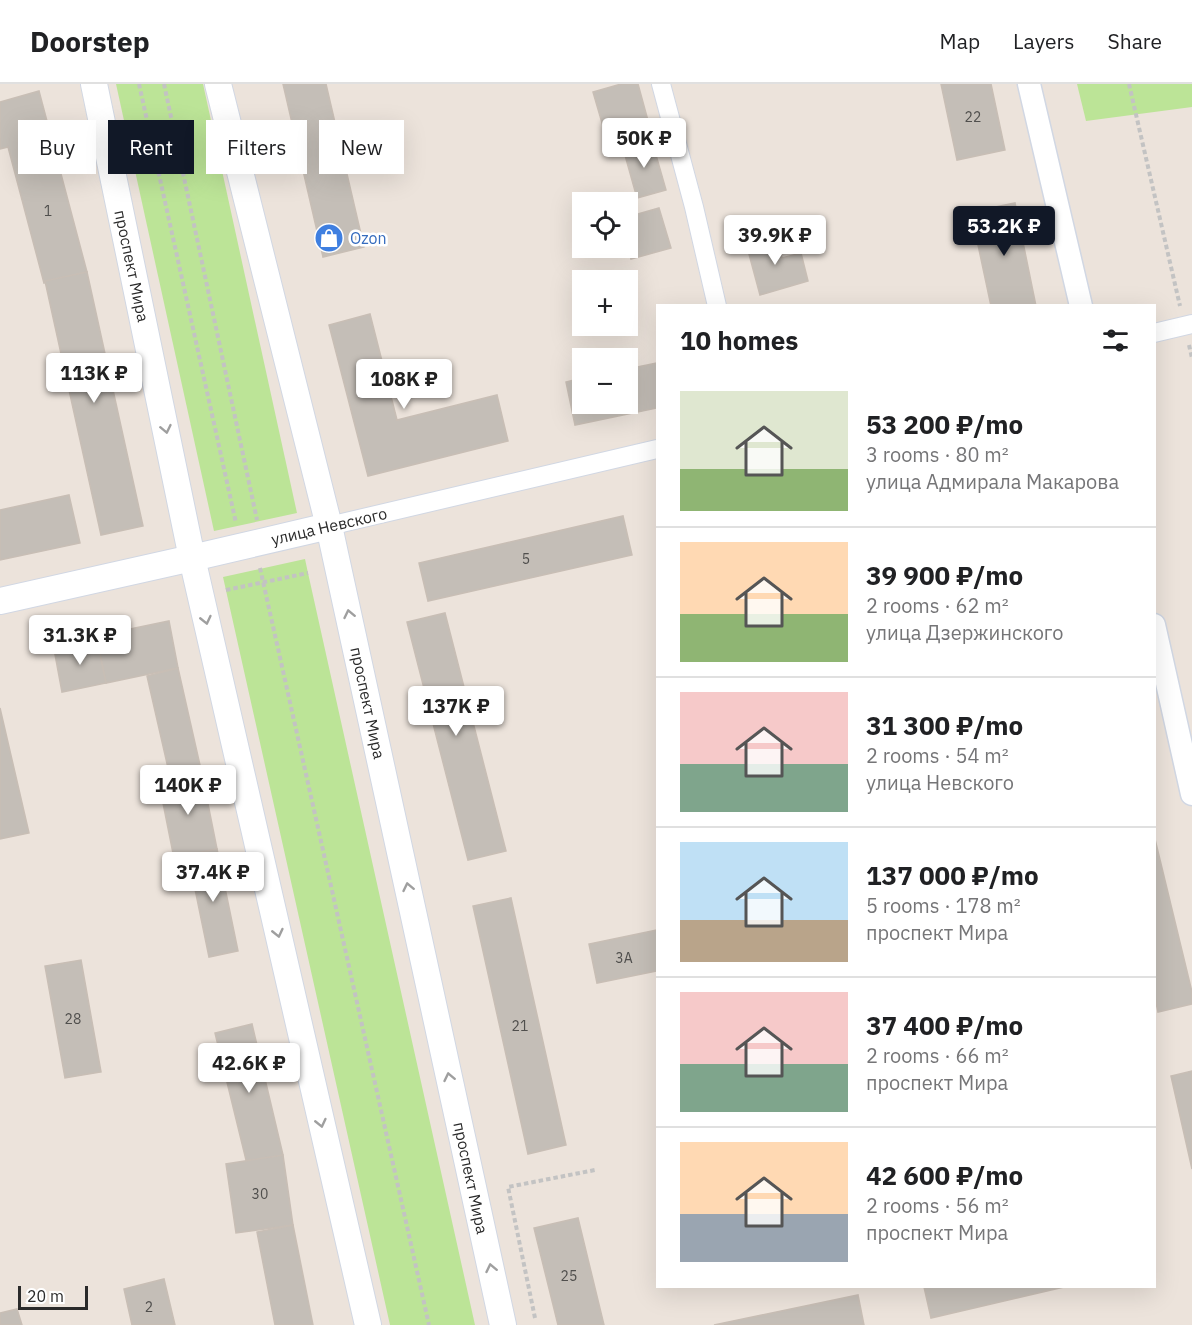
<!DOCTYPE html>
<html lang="en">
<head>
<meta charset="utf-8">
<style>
  body { margin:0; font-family:"IBM Plex Sans",sans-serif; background:#f2f2f2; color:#202124; height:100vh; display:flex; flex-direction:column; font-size:22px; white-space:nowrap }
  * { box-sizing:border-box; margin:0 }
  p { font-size:20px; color:#757577 }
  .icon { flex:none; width:33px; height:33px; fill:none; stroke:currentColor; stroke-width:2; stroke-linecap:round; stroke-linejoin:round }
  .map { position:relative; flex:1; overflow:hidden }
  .drawer { position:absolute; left:656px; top:220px; width:500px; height:984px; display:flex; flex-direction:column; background:#fff; border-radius:0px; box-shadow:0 6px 24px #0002 }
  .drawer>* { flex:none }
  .guide { position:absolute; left:18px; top:36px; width:548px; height:54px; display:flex; gap:12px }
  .buttons { position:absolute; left:572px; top:108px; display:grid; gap:12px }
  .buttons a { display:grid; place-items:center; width:66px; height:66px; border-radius:0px; background:#fff; box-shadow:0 6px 24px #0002; font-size:30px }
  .scale { position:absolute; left:18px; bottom:15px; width:70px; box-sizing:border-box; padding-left:6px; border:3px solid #2a2a2a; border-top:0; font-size:16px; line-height:21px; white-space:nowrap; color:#2a2a2a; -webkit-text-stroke:4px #fff; paint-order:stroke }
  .price { position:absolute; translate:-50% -51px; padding:0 14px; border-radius:6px; background:#fff; color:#222; font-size:20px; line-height:39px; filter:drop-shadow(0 2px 3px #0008) }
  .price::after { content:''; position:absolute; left:50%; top:36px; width:18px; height:14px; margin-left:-9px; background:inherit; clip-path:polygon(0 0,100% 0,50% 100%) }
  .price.selected { background:#111827; color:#fff }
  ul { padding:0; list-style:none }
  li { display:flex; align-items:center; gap:18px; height:150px; padding:0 24px }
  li+li { border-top:2px solid #e0e0e0 }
  li span { display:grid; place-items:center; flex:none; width:168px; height:120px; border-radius:0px; color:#555 }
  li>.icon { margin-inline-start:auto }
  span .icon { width:72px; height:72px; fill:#fffc; stroke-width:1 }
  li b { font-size:26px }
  h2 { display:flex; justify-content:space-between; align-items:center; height:72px; padding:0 24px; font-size:26px }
  .chip { padding:0 21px; border-radius:0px; background:#fff; box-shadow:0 6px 24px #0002; font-size:21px; line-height:54px }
  .chip.selected { background:#111827; color:#fff }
  header { display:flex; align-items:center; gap:36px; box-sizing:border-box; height:84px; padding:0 30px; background:#fff; border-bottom:2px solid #e0e0e0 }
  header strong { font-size:28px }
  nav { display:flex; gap:33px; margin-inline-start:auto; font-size:21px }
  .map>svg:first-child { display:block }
  .green { fill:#bce497 }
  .building { fill:#c4beb7; stroke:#c8beb5; stroke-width:1.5 }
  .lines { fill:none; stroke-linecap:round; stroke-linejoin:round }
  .minor-casing { stroke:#d1d7e3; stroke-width:20 }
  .tertiary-casing { stroke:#d1d7e3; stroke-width:25 }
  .secondary-casing { stroke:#d1d7e3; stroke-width:28 }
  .path { stroke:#c3c3c3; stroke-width:4; stroke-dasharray:4.5 3; stroke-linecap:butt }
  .minor { stroke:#fff; stroke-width:18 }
  .tertiary { stroke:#fff; stroke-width:22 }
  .secondary { stroke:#fff; stroke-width:26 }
  .oneway { stroke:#9f9f9f }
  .labels { text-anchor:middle; stroke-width:5; stroke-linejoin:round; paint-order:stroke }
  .number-label { font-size:14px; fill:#504f4d }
  .shop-label { font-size:16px; fill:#366cbe; stroke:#fff; text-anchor:start }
  .street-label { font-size:16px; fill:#2a2a2a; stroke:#fff }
</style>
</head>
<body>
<header>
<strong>Doorstep</strong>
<nav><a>Map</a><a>Layers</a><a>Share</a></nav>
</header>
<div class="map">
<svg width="1192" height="1241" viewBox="0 0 1192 1241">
  <rect width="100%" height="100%" fill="#ece3db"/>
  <g class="green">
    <path d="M116,0H203L297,429L214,447Z"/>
    <path d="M1077,0H1192V23L1086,37Z"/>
    <path d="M305,475L308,489L475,1241H390L223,493Z"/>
  </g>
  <g class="building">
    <path d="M283,0H326L364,163L323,173Z"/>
    <path d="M621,0H638L650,44L607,56L593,8Z"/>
    <path d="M941,0H991L1005,66L957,76Z"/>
    <path d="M39,7L87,188L44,199L8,63L0,65V18Z"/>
    <path d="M652,57L666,106L637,114L623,64Z"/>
    <path d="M1015,119L1036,222H991L971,128Z"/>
    <path d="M659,124L671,164L631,175L627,160V133Z"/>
    <path d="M776,150L782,174L801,169L808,197L760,211L746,159Z"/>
    <path d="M87,188L143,442L101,451L45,197Z"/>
    <path d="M370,230L397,336L497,311L508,357L368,392L329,241Z"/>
    <path d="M657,279V324L575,341L566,298L582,294V320H627V285Z"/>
    <path d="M69,411L80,459L0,476V426Z"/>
    <path d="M623,432L632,471L428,517L419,479Z"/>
    <path d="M445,529L506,767L468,776L407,538Z"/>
    <path d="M169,537L178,584L106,599L96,552Z"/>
    <path d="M97,556L106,599L62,608L54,565Z"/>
    <path d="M178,584L202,690L171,697L147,592Z"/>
    <path d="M0,624L29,749L0,755Z"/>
    <path d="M202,690L217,765L174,774L159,699Z"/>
    <path d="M1154,751L1192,908V920L1158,928L1154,909Z"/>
    <path d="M217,765L238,867L209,873L188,771Z"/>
    <path d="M511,814L566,1061L528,1070L473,822Z"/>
    <path d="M657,846V887L597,899L589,860Z"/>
    <path d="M81,876L101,988L65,994L45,882Z"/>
    <path d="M252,940L283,1071L247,1080L215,949Z"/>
    <path d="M1192,987V1085L1171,992Z"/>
    <path d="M283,1071L293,1141L236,1149L226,1080Z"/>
    <path d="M578,1134L604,1241H558L534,1144Z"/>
    <path d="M293,1141L313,1241H275L257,1148Z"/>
    <path d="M164,1195L175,1241H132L124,1205Z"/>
    <path d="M924,1203H1064L931,1234Z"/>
    <path d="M858,1211L864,1241H714Z"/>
    <path d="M17,1225L22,1241H0V1229Z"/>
  </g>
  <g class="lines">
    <g class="minor-casing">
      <g id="minor">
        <path d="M661,0L694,123L717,222"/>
        <path d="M1154,249L1192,240"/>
        <path d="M329,442L657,365"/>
      </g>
    </g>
    <g class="tertiary-casing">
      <g id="tertiary">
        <path d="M1029,0L1081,222"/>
        <path d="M1154,541L1192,710"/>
      </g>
    </g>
    <g class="secondary-casing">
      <g id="secondary">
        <path d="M94,0L192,474L368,1241"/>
        <path d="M218,0L329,442L503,1241"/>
        <path d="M0,517L192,474L329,442"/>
      </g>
    </g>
    <g class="path">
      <path d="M139,0L236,439"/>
      <path d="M164,0L257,436"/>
      <path d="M1129,0L1180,222"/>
      <path d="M1189,261L1192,274"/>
      <path d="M260,484L429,1241"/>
      <path d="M226,506L308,489"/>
      <path d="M535,1234L508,1103L595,1086"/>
    </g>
    <use href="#minor" class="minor"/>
    <use href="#tertiary" class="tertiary"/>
    <use href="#secondary" class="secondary"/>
  </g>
  <defs><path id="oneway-chevron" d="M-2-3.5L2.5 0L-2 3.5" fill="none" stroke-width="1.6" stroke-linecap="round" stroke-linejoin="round" transform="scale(1.5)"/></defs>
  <g class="oneway">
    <use href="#oneway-chevron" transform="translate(166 345) rotate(78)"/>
    <use href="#oneway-chevron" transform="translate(349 530) rotate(-102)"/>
    <use href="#oneway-chevron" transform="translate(206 536) rotate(77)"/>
    <use href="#oneway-chevron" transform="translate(408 803) rotate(-102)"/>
    <use href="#oneway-chevron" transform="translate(278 849) rotate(77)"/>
    <use href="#oneway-chevron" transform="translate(449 993) rotate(-102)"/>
    <use href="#oneway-chevron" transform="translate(321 1039) rotate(77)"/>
    <use href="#oneway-chevron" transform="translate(491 1184) rotate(-102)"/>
  </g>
  <defs>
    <g id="shop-disc" transform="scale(1.5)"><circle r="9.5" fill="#3f7fe0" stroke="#fff"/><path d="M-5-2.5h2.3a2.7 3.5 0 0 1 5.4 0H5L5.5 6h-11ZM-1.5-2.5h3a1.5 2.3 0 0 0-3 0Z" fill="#fff"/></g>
  </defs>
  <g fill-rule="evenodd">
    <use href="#shop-disc" x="329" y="154"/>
  </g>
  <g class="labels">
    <g class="number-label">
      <text x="973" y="38">22</text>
      <text x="48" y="132">1</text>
      <text x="526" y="480">5</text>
      <text x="624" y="879">3А</text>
      <text x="73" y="940">28</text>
      <text x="520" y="947">21</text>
      <text x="260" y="1115">30</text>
      <text x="569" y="1197">25</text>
      <text x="149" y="1228">2</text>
    </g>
    <g class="shop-label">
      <text x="350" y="160">Ozon</text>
    </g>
    <g class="street-label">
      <text transform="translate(132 182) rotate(78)" y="6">проспект Мира</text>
      <text transform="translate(329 442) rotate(-13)" y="6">улица Невского</text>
      <text transform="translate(368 619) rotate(78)" y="6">проспект Мира</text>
      <text transform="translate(471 1094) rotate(78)" y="6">проспект Мира</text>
    </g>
  </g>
</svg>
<div class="buttons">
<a><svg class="icon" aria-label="locate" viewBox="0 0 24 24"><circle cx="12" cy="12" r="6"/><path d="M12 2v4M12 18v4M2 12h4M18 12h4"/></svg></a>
<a>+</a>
<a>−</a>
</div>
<div class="scale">20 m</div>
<b class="price" style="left:644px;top:85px">50K ₽</b>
<b class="price selected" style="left:1004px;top:173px">53.2K ₽</b>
<b class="price" style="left:775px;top:182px">39.9K ₽</b>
<b class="price" style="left:94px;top:320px">113K ₽</b>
<b class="price" style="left:404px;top:326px">108K ₽</b>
<b class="price" style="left:80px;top:582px">31.3K ₽</b>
<b class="price" style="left:456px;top:653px">137K ₽</b>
<b class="price" style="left:188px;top:732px">140K ₽</b>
<b class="price" style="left:213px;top:819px">37.4K ₽</b>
<b class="price" style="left:249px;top:1010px">42.6K ₽</b>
<div class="guide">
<a class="chip">Buy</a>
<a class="chip selected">Rent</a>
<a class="chip">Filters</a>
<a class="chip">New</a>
</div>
<section class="drawer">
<h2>10 homes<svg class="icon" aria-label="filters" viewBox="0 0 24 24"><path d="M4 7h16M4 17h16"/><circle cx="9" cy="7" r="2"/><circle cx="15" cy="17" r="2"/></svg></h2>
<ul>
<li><span style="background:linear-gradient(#dfe7d0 65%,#8fb573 0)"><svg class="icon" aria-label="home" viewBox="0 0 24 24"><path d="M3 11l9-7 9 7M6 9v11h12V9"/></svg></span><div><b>53 200 ₽/mo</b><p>3 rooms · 80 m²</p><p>улица Адмирала Макарова</p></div></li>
<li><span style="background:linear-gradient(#ffd9b3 60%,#8fb573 0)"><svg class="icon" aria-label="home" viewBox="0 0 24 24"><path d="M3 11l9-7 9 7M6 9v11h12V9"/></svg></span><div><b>39 900 ₽/mo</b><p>2 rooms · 62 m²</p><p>улица Дзержинского</p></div></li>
<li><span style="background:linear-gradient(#f6c9c9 60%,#7fa58c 0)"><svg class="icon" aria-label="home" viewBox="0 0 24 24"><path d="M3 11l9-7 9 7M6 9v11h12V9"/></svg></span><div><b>31 300 ₽/mo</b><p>2 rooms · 54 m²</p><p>улица Невского</p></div></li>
<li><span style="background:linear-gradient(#bfe0f5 65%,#b9a48a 0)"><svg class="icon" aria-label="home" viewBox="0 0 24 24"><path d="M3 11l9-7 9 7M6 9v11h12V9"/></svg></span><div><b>137 000 ₽/mo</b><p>5 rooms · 178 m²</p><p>проспект Мира</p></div></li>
<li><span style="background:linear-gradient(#f6c9c9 60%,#7fa58c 0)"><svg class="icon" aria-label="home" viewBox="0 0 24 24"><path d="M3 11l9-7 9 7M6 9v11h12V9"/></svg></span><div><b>37 400 ₽/mo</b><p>2 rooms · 66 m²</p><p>проспект Мира</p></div></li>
<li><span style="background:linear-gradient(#ffd9b3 60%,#9aa5b1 0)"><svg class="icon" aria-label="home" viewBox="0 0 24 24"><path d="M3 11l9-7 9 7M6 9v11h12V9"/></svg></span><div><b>42 600 ₽/mo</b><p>2 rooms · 56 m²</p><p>проспект Мира</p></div></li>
</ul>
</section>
</div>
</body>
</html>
